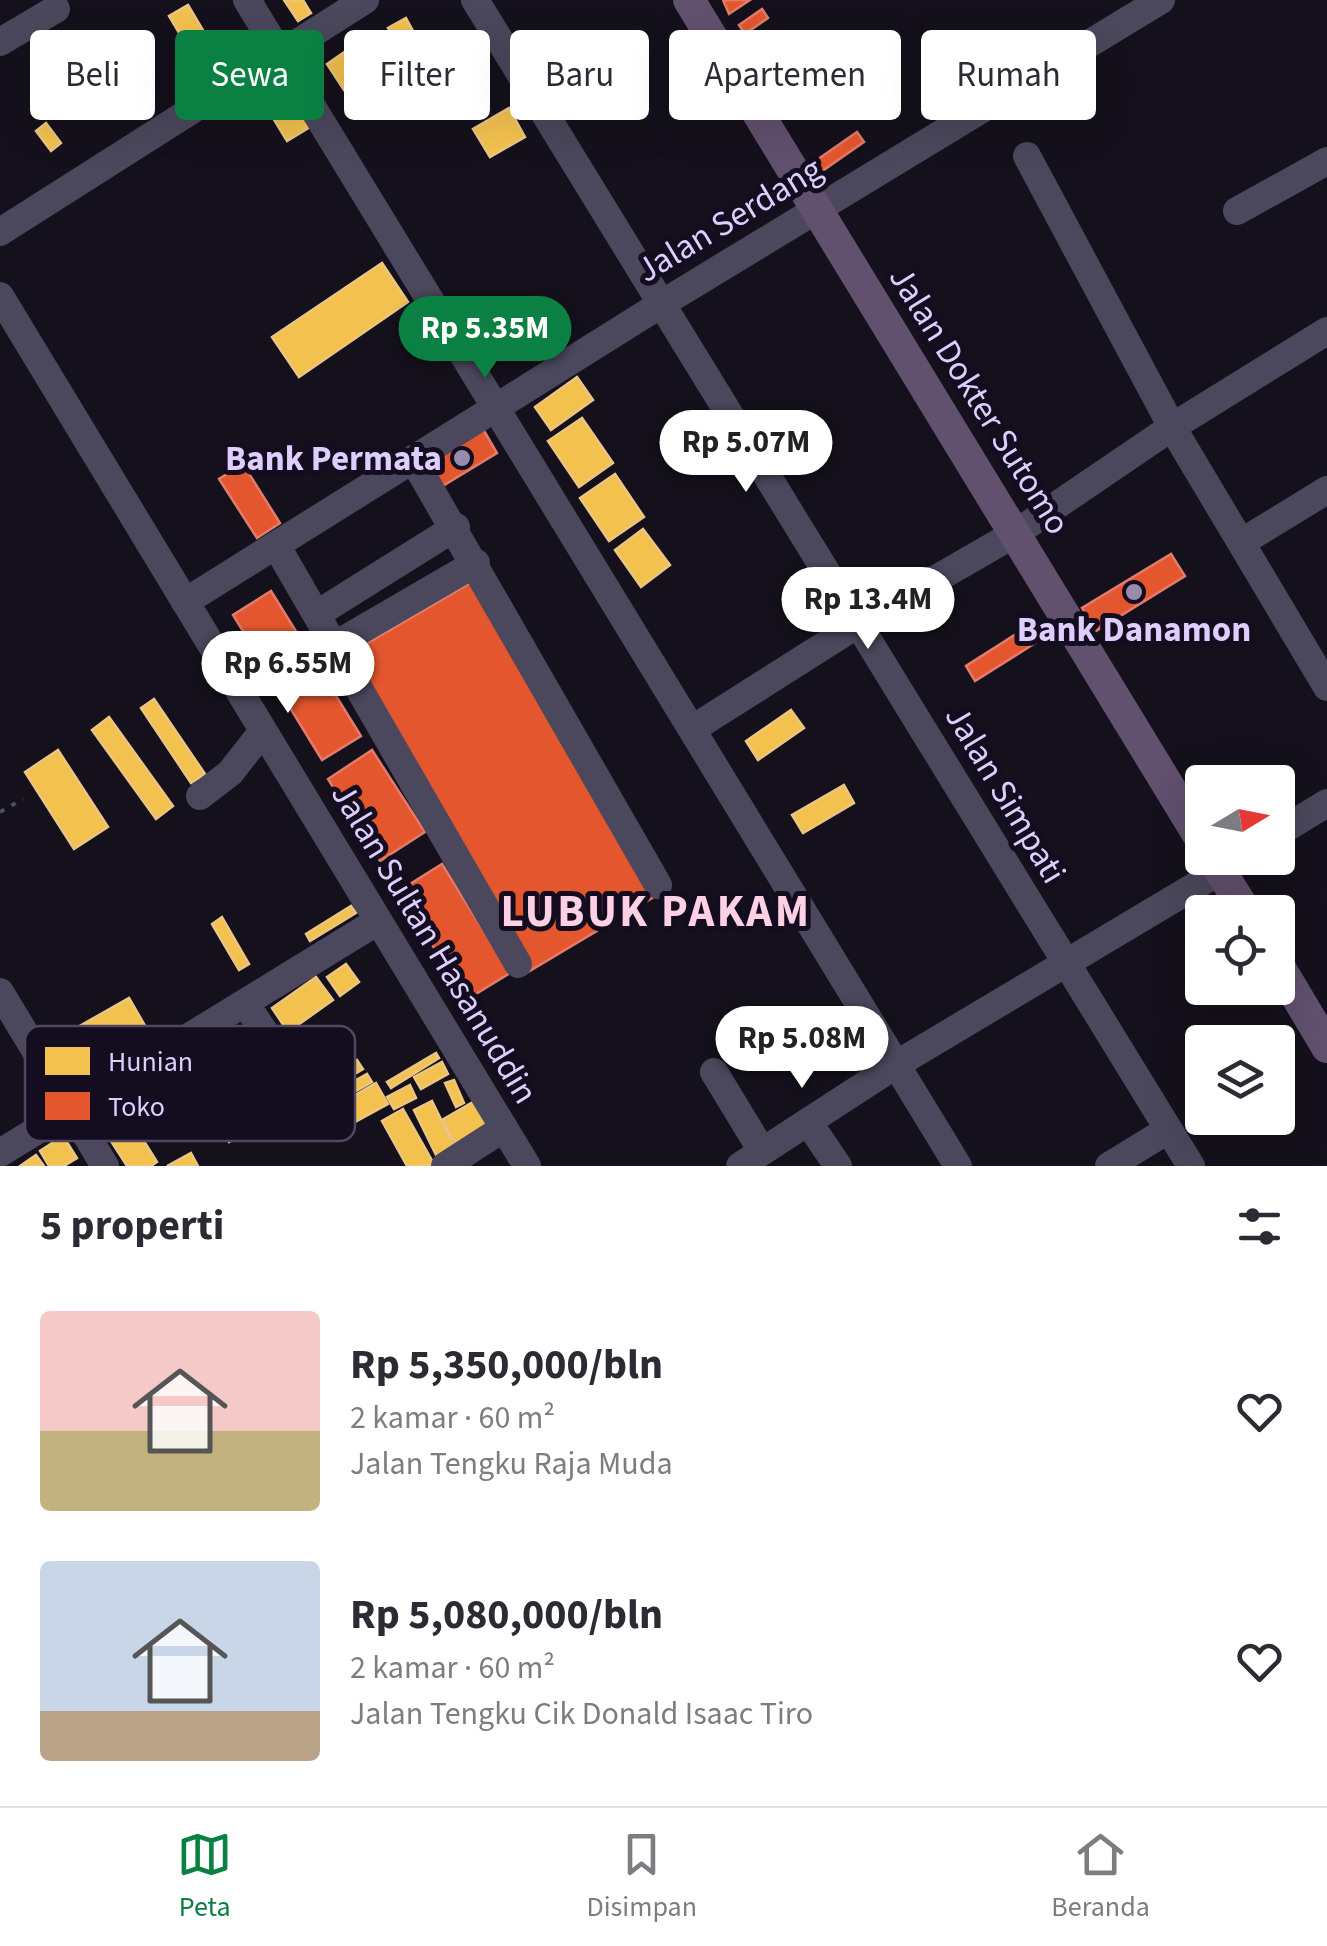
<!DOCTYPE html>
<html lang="id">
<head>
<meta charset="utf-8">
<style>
  body { margin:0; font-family:"Source Sans 3",sans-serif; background:#f7f7f7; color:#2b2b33; height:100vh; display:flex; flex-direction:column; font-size:38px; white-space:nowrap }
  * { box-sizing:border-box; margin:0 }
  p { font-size:32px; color:#7c7c81 }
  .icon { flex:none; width:55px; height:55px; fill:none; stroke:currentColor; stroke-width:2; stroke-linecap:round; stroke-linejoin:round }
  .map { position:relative; height:1166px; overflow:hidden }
  .drawer { display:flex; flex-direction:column; background:#fff; flex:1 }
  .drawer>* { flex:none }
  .top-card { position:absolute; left:30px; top:30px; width:1268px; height:90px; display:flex; gap:20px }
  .needle { width:65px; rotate:80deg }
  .fabs { position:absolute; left:1185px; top:765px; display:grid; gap:20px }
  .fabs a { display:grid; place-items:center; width:110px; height:110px; border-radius:10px; background:#fff; box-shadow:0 10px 40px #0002; font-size:50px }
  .price { position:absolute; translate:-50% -85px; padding:0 22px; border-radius:35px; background:#fff; color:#222; font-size:32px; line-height:65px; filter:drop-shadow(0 2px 5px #0008) }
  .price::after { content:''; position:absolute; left:50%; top:60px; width:30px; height:22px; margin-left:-15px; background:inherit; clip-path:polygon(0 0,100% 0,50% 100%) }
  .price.active { background:#0b8043; color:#fff }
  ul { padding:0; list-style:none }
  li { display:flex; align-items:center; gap:30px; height:250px; padding:0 40px }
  li span { display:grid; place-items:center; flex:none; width:280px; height:200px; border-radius:10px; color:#555 }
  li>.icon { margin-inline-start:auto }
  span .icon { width:120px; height:120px; fill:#fffc; stroke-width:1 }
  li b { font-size:42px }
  h2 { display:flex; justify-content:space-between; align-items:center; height:120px; padding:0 40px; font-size:42px }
  .pill { padding:0 35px; border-radius:10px; background:#fff; box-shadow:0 10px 40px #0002; font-size:35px; line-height:90px }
  .pill.active { background:#0b8043; color:#fff }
  .dock { display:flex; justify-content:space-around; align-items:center; height:140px; border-top:2px solid #e1e1e2; background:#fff; font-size:28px; color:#7c7c81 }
  .dock a { display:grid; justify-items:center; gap:5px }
  .dock .active { color:#0b8043 }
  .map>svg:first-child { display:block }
  .homes { fill:#f2c14e; stroke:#ecc582; stroke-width:2.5 }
  .shops { fill:#e4572e; stroke:#e27b6c; stroke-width:2.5 }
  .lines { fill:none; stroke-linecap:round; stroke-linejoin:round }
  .path { stroke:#474e5d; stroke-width:4; stroke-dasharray:5 8; stroke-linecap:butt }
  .minor { stroke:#4b475c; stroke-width:28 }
  .major { stroke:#61506e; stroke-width:32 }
  .poi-dot { fill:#978cae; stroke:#140d20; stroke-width:4 }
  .labels { text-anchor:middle; stroke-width:10; stroke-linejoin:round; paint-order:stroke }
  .street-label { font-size:35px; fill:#ddcefd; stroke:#140d20 }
  .poi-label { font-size:35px; font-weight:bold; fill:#ddcefd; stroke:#140d20; text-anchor:end }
  .district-label { font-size:45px; font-weight:bold; letter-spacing:2.5px; fill:#fdd0e4; stroke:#140d20 }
  .key { fill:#140d20; stroke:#504762; stroke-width:2.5 }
  .key-label { font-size:28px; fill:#ddcefd }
</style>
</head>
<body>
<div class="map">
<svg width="1327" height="1166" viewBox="0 0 1327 1166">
  <rect width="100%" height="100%" fill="#15111c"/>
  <g class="homes">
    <path d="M284,0H303L311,13L298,21Z"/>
    <path d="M188,5L210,42L191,53L169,16Z"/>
    <path d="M406,18L435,71L417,80L388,28Z"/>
    <path d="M353,46L370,72L344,90L327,64Z"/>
    <path d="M606,80L617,99L586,118L574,100Z"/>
    <path d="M109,82L119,97L105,106L95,91Z"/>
    <path d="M287,91L310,127L287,141L265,105Z"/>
    <path d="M509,108L525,137L490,157L473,129Z"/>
    <path d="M46,123L61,143L51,151L36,131Z"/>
    <path d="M382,263L408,302L299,377L272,337Z"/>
    <path d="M577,377L593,400L551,430L535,407Z"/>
    <path d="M582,418L613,463L579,487L548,441Z"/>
    <path d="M615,474L644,517L609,541L580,498Z"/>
    <path d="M643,529L670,565L641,587L615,550Z"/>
    <path d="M154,699L205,774L191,783L141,708Z"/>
    <path d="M791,710L804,728L758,760L746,741Z"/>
    <path d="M109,717L173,806L156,819L92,730Z"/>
    <path d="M58,750L108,827L74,849L25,772Z"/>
    <path d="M844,785L854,803L803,833L792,815Z"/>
    <path d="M351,906L356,913L310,941L306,934Z"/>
    <path d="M222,917L249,964L239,970L212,924Z"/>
    <path d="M346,964L359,982L340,996L327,977Z"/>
    <path d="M316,977L333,1000L288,1032L272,1008Z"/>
    <path d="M129,998L155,1043L95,1078L69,1032Z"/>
    <path d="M436,1053L439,1058L391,1088L387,1082Z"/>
    <path d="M357,1060L363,1069L331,1088L326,1078Z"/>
    <path d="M442,1062L448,1074L421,1089L414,1077Z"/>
    <path d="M367,1074L372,1082L338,1101L333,1093Z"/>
    <path d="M454,1080L464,1103L456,1107L445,1083Z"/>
    <path d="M376,1083L388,1104L342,1129L331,1109Z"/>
    <path d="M410,1085L416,1098L394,1109L387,1097Z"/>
    <path d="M432,1101L457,1152L439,1161L414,1110Z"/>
    <path d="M473,1102L490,1131L459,1149L442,1120Z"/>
    <path d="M122,1106L157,1162L151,1166H127L98,1121Z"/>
    <path d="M403,1109L434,1164L430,1166H407L382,1121Z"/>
    <path d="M246,1115L253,1128L229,1142L222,1129Z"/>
    <path d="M63,1136L77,1158L64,1166H49L40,1151Z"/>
    <path d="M191,1153L198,1166H167Z"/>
    <path d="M36,1155L44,1166H20Z"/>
  </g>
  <g class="shops">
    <path d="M723,0H750L729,14Z"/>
    <path d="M762,9L768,18L745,34L739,25Z"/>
    <path d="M857,132L864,142L818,174L811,164Z"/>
    <path d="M483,429L497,453L441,487L427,464Z"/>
    <path d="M243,464L280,523L257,538L219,479Z"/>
    <path d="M1171,554L1185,576L1096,631L1082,608Z"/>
    <path d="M474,581L657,895L528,972L344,657Z"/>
    <path d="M271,591L361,736L322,760L233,615Z"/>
    <path d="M1027,627L1037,642L975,681L966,666Z"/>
    <path d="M372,750L425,832L380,861L328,779Z"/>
    <path d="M442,864L510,973L466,1000L399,891Z"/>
  </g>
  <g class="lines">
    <path class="path" d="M0,812L23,799"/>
    <g class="minor">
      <path d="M247,0L958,1166"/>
      <path d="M475,0L1191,1166"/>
      <path d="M0,42L56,9"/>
      <path d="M1027,156L1172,427L1327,687"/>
      <path d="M1237,211L1327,161"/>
      <path d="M0,232L365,0"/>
      <path d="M0,296L527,1166"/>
      <path d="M413,459L658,885"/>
      <path d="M1242,542L1327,490"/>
      <path d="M276,545L518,964"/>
      <path d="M185,602L663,303L1161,0"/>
      <path d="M317,614L456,527"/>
      <path d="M335,645L476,563"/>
      <path d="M694,728L858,624L1016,533L1172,427L1327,331"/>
      <path d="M200,796L230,773L263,731"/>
      <path d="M1278,833L1327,803"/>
      <path d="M0,992L105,1166"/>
      <path d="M245,1003L311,1102"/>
      <path d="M714,1072L762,1151"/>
      <path d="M808,1122L838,1166"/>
      <path d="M0,1153L378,921"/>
      <path d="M445,1166L504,1128"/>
      <path d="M740,1166L897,1064L1242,858"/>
      <path d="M1109,1166L1168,1130"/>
    </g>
    <g class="major">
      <path d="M689,0L1202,841"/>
      <path d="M1212,858L1246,912"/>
      <path d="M1278,965L1327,1047"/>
    </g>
  </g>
  <g class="poi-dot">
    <circle cx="462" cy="458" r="10"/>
    <circle cx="1134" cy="592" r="10"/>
  </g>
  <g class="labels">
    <g class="street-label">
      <text transform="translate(729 219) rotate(-31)" y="12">Jalan Serdang</text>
      <text transform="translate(980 400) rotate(58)" y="12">Jalan Dokter Sutomo</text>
      <text transform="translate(1006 794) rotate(59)" y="12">Jalan Simpati</text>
      <text transform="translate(435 943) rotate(59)" y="12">Jalan Sultan Hasanuddin</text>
    </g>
    <g class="poi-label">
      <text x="442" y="470">Bank Permata</text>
      <text x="1134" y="641" text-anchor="middle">Bank Danamon</text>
    </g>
    <g class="district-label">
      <text x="656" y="926">LUBUK PAKAM</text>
    </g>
  </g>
  <rect x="25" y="1026" width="330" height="115" rx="15" class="key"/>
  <rect x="45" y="1047" width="45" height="28" fill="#f2c14e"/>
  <rect x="45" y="1092" width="45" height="28" fill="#e4572e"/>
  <g class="key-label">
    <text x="108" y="1071">Hunian</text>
    <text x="108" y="1116">Toko</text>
  </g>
</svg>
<div class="fabs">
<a><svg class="needle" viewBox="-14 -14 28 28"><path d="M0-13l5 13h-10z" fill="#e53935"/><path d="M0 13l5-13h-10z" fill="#7c7c81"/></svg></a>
<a><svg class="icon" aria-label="locate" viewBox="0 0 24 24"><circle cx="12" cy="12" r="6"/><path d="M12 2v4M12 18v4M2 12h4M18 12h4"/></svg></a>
<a><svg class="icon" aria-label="layers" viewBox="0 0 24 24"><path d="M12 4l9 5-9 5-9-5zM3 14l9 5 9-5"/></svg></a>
</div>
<b class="price active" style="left:485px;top:381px">Rp 5.35M</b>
<b class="price" style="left:746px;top:495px">Rp 5.07M</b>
<b class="price" style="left:868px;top:652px">Rp 13.4M</b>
<b class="price" style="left:288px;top:716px">Rp 6.55M</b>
<b class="price" style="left:802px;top:1091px">Rp 5.08M</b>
<div class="top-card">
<a class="pill">Beli</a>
<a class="pill active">Sewa</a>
<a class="pill">Filter</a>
<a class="pill">Baru</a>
<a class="pill">Apartemen</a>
<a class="pill">Rumah</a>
</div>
</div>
<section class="drawer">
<h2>5 properti<svg class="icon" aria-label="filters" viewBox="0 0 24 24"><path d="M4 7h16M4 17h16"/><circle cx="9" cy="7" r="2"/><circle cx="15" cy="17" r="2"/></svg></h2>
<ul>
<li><span style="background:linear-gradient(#f6c9c9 60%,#c2b280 0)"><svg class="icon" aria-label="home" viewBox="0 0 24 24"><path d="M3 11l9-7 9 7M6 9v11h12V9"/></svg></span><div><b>Rp 5,350,000/bln</b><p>2 kamar · 60 m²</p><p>Jalan Tengku Raja Muda</p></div><svg class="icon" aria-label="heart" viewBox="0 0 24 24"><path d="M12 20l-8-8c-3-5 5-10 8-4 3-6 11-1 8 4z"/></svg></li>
<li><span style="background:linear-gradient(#c9d6e8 75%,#b9a48a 0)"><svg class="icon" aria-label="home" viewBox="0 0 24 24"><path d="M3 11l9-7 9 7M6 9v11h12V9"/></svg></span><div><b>Rp 5,080,000/bln</b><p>2 kamar · 60 m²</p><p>Jalan Tengku Cik Donald Isaac Tiro</p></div><svg class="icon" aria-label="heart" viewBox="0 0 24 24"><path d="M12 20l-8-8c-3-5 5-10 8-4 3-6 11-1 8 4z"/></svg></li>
</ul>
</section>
<nav class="dock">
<a class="active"><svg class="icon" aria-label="map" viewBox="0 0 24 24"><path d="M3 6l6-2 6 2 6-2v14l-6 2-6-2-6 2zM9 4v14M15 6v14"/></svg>Peta</a>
<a><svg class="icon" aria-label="saved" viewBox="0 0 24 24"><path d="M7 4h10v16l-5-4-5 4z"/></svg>Disimpan</a>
<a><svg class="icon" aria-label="home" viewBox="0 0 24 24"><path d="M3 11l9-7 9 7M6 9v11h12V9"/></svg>Beranda</a>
</nav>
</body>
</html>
